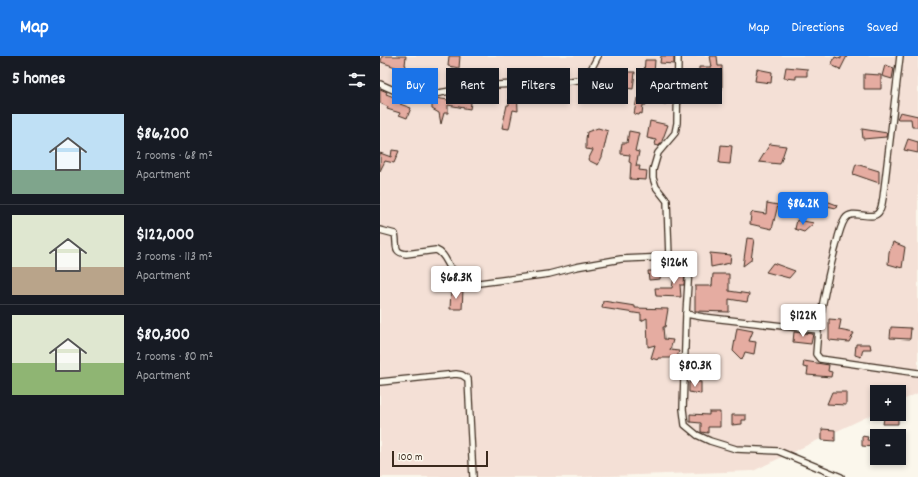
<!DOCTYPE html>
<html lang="en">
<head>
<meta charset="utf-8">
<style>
  body { margin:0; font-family:Dekko,sans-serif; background:#20242c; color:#f1f3f6; height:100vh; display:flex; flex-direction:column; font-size:15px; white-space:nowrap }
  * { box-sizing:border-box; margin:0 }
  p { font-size:13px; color:#9ea1a6 }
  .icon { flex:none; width:22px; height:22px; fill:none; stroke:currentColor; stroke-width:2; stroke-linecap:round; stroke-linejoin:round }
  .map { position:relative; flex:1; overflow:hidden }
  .details { display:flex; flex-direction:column; background:#171b24; width:380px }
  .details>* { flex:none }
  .hud { position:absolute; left:12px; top:12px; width:380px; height:36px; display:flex; gap:8px }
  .fabs { position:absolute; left:490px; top:329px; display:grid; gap:8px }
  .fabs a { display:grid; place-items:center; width:36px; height:36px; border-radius:0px; background:#171b24; box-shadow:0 2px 6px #0003; font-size:20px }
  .scale { position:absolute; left:12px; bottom:10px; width:96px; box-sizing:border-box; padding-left:4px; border:2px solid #3b2a1e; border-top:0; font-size:11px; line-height:14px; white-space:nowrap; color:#3b2a1e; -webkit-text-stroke:3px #fbf7ec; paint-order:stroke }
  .price { position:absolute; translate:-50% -34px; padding:0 9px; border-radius:4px; background:#fff; color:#222; font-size:13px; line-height:26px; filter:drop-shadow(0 1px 2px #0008) }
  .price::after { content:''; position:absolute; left:50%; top:24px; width:12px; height:9px; margin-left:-6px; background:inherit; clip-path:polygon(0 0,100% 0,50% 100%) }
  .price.on { background:#1a73e8; color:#fff }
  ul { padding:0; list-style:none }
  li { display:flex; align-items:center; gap:12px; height:100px; padding:0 12px }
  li+li { border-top:1px solid #363941 }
  li span { display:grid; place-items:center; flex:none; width:112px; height:80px; border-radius:0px; color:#555 }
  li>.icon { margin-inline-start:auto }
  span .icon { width:48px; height:48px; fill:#fffc; stroke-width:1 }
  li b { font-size:17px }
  h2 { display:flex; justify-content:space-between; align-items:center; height:48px; padding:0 12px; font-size:17px }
  .pill { padding:0 14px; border-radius:0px; background:#171b24; box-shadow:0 2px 6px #0003; font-size:14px; line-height:36px }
  .pill.on { background:#1a73e8; color:#fff }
  header { display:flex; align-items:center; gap:24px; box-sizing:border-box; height:56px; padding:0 20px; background:#1a73e8; color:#fff }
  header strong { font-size:19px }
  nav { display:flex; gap:22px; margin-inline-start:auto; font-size:14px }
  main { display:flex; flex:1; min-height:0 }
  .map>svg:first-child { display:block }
  .built { fill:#f4e0d6 }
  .building { fill:#e5aca1; stroke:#3b2a1e }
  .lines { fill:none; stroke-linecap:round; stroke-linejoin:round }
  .street-casing { stroke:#3b2a1e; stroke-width:8 }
  .street { stroke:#fbf7ec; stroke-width:5.5 }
</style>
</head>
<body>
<header>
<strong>Map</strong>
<nav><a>Map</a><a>Directions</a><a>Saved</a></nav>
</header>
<main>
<section class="details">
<h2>5 homes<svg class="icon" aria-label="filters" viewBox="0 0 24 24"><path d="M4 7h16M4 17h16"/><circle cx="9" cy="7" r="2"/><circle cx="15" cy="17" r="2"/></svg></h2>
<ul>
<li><span style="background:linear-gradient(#bfe0f5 70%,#7fa58c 0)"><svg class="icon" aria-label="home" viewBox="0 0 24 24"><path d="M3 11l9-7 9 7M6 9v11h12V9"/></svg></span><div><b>$86,200</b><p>2 rooms · 68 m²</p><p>Apartment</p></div></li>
<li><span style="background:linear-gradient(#dfe7d0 65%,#b9a48a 0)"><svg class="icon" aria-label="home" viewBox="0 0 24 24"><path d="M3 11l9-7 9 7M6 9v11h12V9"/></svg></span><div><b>$122,000</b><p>3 rooms · 113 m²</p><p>Apartment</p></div></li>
<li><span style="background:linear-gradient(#dfe7d0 60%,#8fb573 0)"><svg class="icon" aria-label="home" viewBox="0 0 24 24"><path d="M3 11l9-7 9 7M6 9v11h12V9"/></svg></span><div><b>$80,300</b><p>2 rooms · 80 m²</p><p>Apartment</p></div></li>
</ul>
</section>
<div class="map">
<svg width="538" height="421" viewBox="0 0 538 421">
  <rect width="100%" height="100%" fill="#fbf7ec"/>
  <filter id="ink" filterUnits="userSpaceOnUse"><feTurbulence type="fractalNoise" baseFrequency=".025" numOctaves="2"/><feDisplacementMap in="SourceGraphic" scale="8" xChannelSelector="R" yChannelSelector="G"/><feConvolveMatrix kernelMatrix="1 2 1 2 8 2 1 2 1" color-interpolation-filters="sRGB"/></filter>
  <g filter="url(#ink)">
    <path class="built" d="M0,0H538V337L519,346V336H497V356L373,415L201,421H0Z"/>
    <g class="building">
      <path d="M2,0H26L25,9H26L24,14L1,6Z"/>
      <path d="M69,0H80L79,12L68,10Z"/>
      <path d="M281,0H294V8L280,7Z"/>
      <path d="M330,0H337L338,10H342V34H340V45L326,46L310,44V38L319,39V11H332Z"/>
      <path d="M461,0H467L460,14V13L451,9L455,1L461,3Z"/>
      <path d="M265,4H275L274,18L264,17Z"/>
      <path d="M505,9L514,12L512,23L502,20Z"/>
      <path d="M406,11L427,13V20H416V23L404,22Z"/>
      <path d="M377,13L392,16L391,27L375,25Z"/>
      <path d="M247,16H255L253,33L246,32Z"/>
      <path d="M484,18L501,19V33H484Z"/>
      <path d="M131,32H137L138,55L133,54L129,73L122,72L127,49H129V41H132Z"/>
      <path d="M0,33L7,36L6,38L22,44L20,48L31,52L27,62L19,59L20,57L7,53L8,51L0,47Z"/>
      <path d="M270,37L288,40L286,48L269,46Z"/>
      <path d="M55,42L75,45V43L86,42L91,47L90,53L68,49V57H64L61,68L59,57L52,53V43Z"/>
      <path d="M257,42L266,44V49H263L262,58L260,57L259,59L254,58Z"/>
      <path d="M520,56L538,60V71H532L531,63H517Z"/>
      <path d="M270,65L288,69L282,85L279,90L275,89L276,84L267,82Z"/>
      <path d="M218,72L228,75L222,101L218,109L208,104L213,94L206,93V83L207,76Z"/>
      <path d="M482,73L507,77L506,81L483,83Z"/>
      <path d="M249,75L259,77L255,95L259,96L256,110H260L259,114L267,115L266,124L250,123L251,107L249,106L250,99L241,98V94L242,87H247Z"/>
      <path d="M528,83L538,86V97L524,94Z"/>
      <path d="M390,88L406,90L400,108L379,106Z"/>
      <path d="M341,89L352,90L350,108L339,107Z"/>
      <path d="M12,94L19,95L14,107L5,105L0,115V97L11,101Z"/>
      <path d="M476,108L499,115V127L473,118Z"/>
      <path d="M441,143L457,149L456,152L438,148Z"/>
      <path d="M387,147L398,149L392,173L370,168L371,158L373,156L386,158Z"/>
      <path d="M417,164L434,167L424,176L415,173Z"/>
      <path d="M367,182L374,183L371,204L363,210Z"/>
      <path d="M513,186L525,191L522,212L508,208L509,196Z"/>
      <path d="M330,197L351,199L350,207L331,211Z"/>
      <path d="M393,207L415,215L409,222L386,216Z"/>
      <path d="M296,208L302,211L305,213L304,229H300L301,241L276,240L275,232H292Z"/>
      <path d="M268,215H281L280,223L269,224Z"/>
      <path d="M333,218H349V235L369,238L367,246L349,243V256L315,255V230H332Z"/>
      <path d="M71,234H83L82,253H70Z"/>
      <path d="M223,245L255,250V252L288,253L285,271H283L284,283L293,284L290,294L299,295L297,302H278V304L271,302L275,289L268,291L267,262L261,265V258L222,252Z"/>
      <path d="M449,263L461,264L459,274L474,277L469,286L449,284Z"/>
      <path d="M511,271L531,272L530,283L510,282Z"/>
      <path d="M357,272L373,275L369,285L376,286L374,298L365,296L362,304L353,295Z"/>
      <path d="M414,276L433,278L431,288L413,286Z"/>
      <path d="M476,288H490L491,293H483L481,301L475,299Z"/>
      <path d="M424,305L449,309L448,315L452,316L451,321L427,319L428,312L423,311Z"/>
      <path d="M309,326H321V338L309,336Z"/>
      <path d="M452,336H466V349L447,348Z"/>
      <path d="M329,356H340V371H328V377L321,376V367L310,366V358L329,359Z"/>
      <path d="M352,359H366V364H362V368L352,369Z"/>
      <path d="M504,362H518V368H503Z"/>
      <path d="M442,373L455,374V385L442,384Z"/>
      <path d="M482,380L488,381L487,384L496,385L495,391L482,390Z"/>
    </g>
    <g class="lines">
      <g class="street-casing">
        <g id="street">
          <path d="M298,0L297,67L295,77L278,97L273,114V122L276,131L287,145L289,201L305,207L309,212L306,258L323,261L438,274L436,298L440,303L538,317"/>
          <path d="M0,28L29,41H36L99,30L191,25L205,23L208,19L218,0"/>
          <path d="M0,174L15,178C18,188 12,196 26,198L56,194C64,197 66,205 70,211C77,220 89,224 99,227L169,218L196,211L241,203L289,201"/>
          <path d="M306,258L303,353L305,369L317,379L330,385L356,393L398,395L461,421"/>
          <path d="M438,274C443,245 448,217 456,190C458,181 460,171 465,163C473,151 494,168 500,154C502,151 502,146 503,142L520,0"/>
          <path d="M0,326L76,318L82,319L88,323L93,421"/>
        </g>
      </g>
      <use href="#street" class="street"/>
    </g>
  </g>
</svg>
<div class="fabs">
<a>+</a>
<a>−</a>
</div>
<div class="scale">100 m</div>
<b class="price on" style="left:423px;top:170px">$86.2K</b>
<b class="price" style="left:294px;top:229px">$126K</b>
<b class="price" style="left:76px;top:244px">$68.3K</b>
<b class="price" style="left:423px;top:282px">$122K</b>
<b class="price" style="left:315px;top:332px">$80.3K</b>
<div class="hud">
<a class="pill on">Buy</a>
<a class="pill">Rent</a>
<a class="pill">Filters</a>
<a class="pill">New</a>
<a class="pill">Apartment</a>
</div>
</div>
</main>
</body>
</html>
